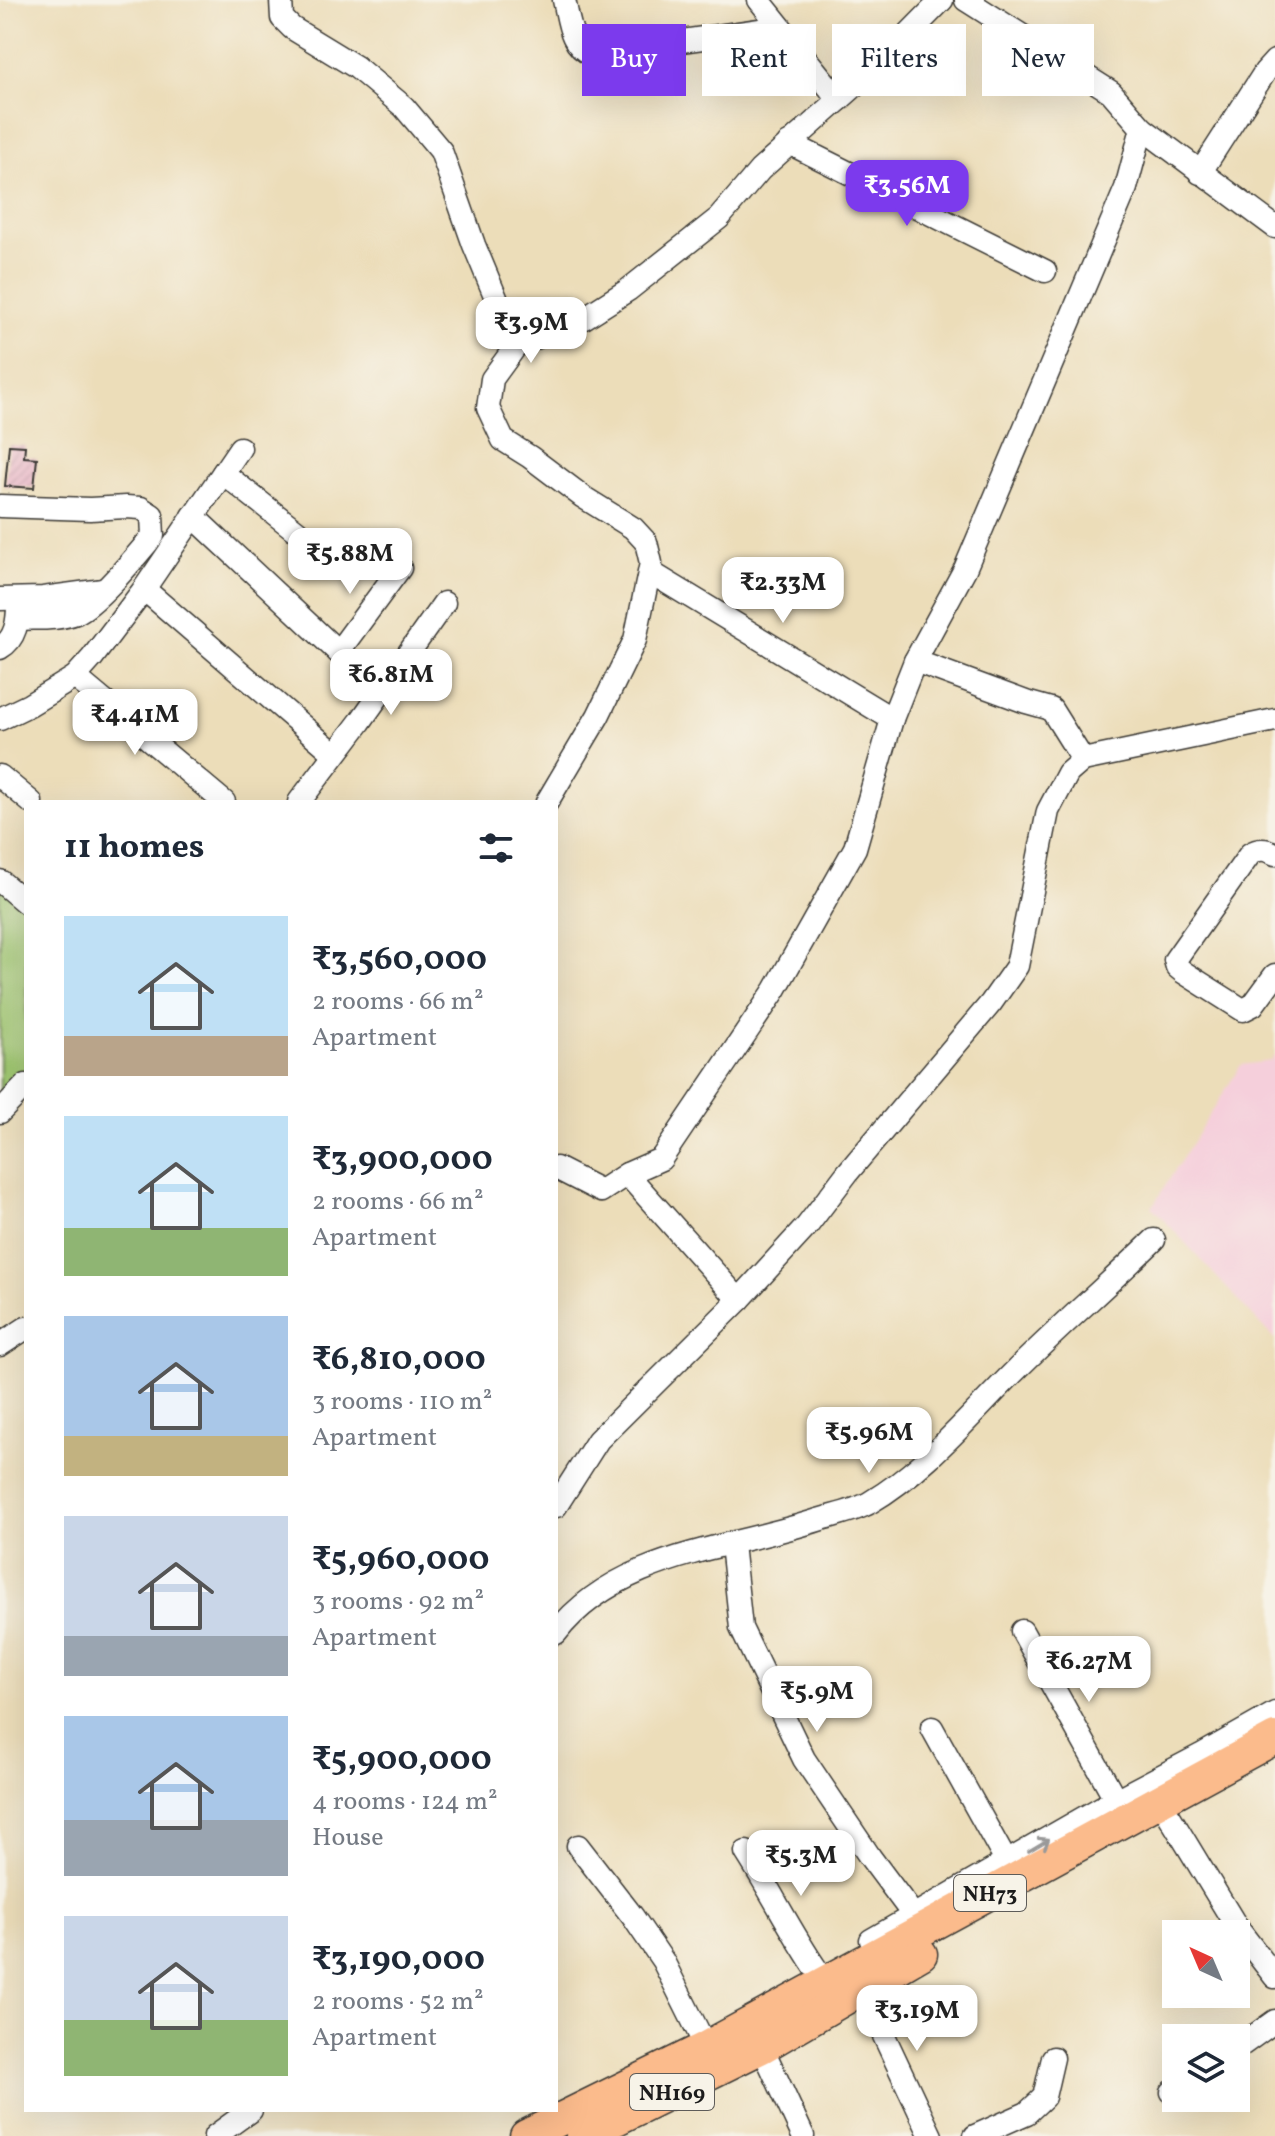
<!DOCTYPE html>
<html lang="en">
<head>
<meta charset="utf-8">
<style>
  body { margin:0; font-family:Vollkorn,serif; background:#f2f2f3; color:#1f2937; height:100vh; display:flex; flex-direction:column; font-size:30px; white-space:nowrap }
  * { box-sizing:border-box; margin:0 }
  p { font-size:26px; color:#747a83 }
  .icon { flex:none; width:44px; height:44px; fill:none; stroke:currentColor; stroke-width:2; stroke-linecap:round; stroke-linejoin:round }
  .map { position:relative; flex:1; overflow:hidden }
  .drawer { position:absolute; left:24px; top:800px; width:534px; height:1312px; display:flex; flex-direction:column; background:#fff; border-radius:0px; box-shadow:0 8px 32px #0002 }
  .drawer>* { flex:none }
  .hud { position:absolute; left:582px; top:24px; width:572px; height:72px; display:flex; gap:16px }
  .needle { width:52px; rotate:316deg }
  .controls { position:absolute; left:1162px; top:1920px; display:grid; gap:16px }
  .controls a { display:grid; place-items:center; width:88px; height:88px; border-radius:0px; background:#fff; box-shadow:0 8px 32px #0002; font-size:40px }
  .price { position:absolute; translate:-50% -68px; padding:0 18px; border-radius:16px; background:#fff; color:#222; font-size:26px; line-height:52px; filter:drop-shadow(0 2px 4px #0008) }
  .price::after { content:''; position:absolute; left:50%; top:48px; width:24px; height:18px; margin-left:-12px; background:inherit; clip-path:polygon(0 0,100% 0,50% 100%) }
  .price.selected { background:#7c3aed; color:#fff }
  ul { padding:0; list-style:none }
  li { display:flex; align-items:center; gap:24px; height:200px; padding:0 40px }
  li span { display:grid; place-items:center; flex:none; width:224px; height:160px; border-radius:0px; color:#555 }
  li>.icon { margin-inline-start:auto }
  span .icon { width:96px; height:96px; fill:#fffc; stroke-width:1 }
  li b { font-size:34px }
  h2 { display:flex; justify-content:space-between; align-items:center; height:96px; padding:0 40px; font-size:34px }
  .pill { padding:0 28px; border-radius:0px; background:#fff; box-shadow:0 8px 32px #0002; font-size:28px; line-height:72px }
  .pill.selected { background:#7c3aed; color:#fff }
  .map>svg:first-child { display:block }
  .built { fill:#f5cfdb }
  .grass { fill:#9ec570; stroke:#5d7046; stroke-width:2 }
  .building { fill:url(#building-hatch) }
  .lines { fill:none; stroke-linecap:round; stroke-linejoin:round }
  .minor-casing { stroke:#3b3934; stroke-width:25 }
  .highway-casing { stroke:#3b3934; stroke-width:35 }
  .minor { stroke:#fff; stroke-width:22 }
  .highway { stroke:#fbbb8c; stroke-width:32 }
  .oneway { stroke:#999 }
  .labels { text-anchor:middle; stroke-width:8; stroke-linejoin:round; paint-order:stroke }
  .shield { fill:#f7f3e8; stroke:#5e5c59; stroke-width:2 }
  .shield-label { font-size:22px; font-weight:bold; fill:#1c1c1c }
</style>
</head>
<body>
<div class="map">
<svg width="1275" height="2136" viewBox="0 0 1275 2136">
  <defs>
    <pattern id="building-hatch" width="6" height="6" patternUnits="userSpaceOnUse" patternTransform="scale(2)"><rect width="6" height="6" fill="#e7b3c5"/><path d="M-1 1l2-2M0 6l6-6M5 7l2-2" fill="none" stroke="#c699a9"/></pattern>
  </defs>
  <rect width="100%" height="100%" fill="#f7f3e8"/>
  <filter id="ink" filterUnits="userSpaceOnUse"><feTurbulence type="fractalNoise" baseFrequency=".0125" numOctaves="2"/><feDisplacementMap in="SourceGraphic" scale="16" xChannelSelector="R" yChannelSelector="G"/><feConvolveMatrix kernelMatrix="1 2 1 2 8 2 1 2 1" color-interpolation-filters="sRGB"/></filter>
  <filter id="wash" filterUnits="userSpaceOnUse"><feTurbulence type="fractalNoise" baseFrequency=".006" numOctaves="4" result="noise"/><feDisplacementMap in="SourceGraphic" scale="32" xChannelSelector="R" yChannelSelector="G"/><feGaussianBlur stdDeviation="1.8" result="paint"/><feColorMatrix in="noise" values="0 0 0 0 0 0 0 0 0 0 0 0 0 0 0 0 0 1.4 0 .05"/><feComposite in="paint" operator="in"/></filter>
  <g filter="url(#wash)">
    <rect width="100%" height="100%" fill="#ecddb9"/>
    <path class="built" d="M1275,1054V1340L1152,1207L1241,1065L1270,1061Z"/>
    <path class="grass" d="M0,884L26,907V1073L0,1100Z"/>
    <g id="blocks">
      <path class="building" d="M9,445L25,446L24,457L37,458L34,488L5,486Z"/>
    </g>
  </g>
  <g filter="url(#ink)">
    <use href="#blocks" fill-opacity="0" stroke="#3b3934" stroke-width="2"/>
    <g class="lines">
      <g class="minor-casing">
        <g id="minor">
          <path d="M281,0L282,18L292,28L356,67L404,107L441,151L474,245L516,346"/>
          <path d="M564,0C569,20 570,46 591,54L780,27"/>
          <path d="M759,0L839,100"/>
          <path d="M966,0L1111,92L1142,128L1275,227"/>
          <path d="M789,143L1045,271"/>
          <path d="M1200,173L1265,72L1275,61"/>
          <path d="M223,473L299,533"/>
          <path d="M0,506L90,509L126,507L141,508L152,515L153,536C136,556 98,603 76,613C58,620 37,618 18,619"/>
          <path d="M193,516L381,692"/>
          <path d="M650,572L892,719"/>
          <path d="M144,589L335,754"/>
          <path d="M0,599L43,598L103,590"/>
          <path d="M0,648C16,639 18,621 18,604"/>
          <path d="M338,652L400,568"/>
          <path d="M915,661L1026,702L1051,709L1083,760"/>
          <path d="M75,677L224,802"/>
          <path d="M0,719L29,705L75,677L92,658L144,589L240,448"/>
          <path d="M0,776L31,802"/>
          <path d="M299,802L360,722L444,603"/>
          <path d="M547,802L598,716L635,640L651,563L646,542L633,528L583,497L530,457L503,440L488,408L492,379L516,346L584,318L628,290L719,218L760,170L876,67L942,0"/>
          <path d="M1275,854C1266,849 1259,848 1250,854L1175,960L1177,967L1183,972L1243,1010L1253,1005L1275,975"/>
          <path d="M0,881L26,903"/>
          <path d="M0,1112L26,1085"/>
          <path d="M556,1168L601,1191L627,1174L661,1159L775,990L855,848L892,719L915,661L965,569L1126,188L1142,128"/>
          <path d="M627,1174L739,1300"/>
          <path d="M0,1345L26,1328"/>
          <path d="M556,1506L598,1440L739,1300L807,1226L848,1172L991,1003L1017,966L1048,811L1068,773L1083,760L1275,720"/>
          <path d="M732,1544L741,1628L804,1759L870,1857L914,1916"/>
          <path d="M1022,1631L1116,1800"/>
          <path d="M556,1633C617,1554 729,1549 818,1520C834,1515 855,1511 869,1503C925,1470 968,1418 1013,1373C1059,1327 1108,1285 1154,1240"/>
          <path d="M932,1728L1007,1863"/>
          <path d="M1170,1817L1238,1929L1275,1977"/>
          <path d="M578,1846L633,1917L663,1961L700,2035"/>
          <path d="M746,1852C771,1891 791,1932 817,1970"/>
          <path d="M871,1940L1104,1806L1201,1755L1275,1713"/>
          <path d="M862,1989L931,2136"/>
          <path d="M762,2047L803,2136"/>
          <path d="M1236,2049L1275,2021"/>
          <path d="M1172,2092L1176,2089"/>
          <path d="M215,2136L251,2110"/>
          <path d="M975,2136L1027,2113L1044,2097L1053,2058"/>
        </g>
      </g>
      <g class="highway-casing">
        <g id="highway">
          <path d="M526,2136L705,2048L1275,1738"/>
          <path d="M582,2136L762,2047L921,1954"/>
        </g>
      </g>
      <use href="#minor" class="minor"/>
      <use href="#highway" class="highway"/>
    </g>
    <defs><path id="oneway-shaft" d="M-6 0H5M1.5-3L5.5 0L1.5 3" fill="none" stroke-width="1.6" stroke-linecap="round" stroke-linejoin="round" transform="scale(2)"/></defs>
    <use class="oneway" href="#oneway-shaft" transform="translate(1039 1845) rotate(-31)"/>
  </g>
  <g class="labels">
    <g class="shield">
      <rect x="954" y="1875" width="72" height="36" rx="6"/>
      <rect x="630" y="2074" width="84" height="36" rx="6"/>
    </g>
    <g class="shield-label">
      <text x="990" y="1901">NH73</text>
      <text x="672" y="2100">NH169</text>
    </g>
  </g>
</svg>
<div class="controls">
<a><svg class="needle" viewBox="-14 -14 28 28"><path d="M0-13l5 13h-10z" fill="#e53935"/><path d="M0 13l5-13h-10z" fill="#747a83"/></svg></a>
<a><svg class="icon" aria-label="layers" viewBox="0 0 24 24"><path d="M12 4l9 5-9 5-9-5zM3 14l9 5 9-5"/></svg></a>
</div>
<b class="price selected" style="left:907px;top:228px">₹3.56M</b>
<b class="price" style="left:531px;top:365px">₹3.9M</b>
<b class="price" style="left:350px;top:596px">₹5.88M</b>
<b class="price" style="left:783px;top:625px">₹2.33M</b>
<b class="price" style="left:391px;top:717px">₹6.81M</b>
<b class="price" style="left:135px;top:757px">₹4.41M</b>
<b class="price" style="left:869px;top:1475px">₹5.96M</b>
<b class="price" style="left:1089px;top:1704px">₹6.27M</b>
<b class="price" style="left:817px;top:1734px">₹5.9M</b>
<b class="price" style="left:801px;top:1898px">₹5.3M</b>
<b class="price" style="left:917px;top:2053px">₹3.19M</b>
<div class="hud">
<a class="pill selected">Buy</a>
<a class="pill">Rent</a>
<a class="pill">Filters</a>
<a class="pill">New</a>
</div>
<section class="drawer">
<h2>11 homes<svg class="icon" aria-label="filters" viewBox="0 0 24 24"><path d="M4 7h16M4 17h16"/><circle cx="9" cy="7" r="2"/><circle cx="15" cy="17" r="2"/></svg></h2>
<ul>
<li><span style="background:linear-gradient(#bfe0f5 75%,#b9a48a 0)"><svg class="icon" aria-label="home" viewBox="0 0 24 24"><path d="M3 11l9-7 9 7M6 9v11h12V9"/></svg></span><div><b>₹3,560,000</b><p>2 rooms · 66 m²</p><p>Apartment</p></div></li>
<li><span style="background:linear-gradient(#bfe0f5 70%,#8fb573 0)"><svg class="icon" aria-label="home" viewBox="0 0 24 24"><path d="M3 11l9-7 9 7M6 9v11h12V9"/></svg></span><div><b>₹3,900,000</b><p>2 rooms · 66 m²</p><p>Apartment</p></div></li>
<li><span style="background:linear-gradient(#a9c7e8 75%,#c2b280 0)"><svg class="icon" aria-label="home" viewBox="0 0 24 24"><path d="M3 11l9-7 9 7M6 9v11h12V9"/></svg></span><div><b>₹6,810,000</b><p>3 rooms · 110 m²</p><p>Apartment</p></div></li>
<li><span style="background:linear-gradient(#c9d6e8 75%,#9aa5b1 0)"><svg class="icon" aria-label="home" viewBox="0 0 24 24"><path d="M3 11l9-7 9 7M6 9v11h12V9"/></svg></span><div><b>₹5,960,000</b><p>3 rooms · 92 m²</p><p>Apartment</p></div></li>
<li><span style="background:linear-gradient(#a9c7e8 65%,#9aa5b1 0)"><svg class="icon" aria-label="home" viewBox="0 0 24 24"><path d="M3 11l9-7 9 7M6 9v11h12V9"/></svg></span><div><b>₹5,900,000</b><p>4 rooms · 124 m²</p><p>House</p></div></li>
<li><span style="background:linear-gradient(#c9d6e8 65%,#8fb573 0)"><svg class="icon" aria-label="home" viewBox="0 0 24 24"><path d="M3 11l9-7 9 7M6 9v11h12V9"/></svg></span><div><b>₹3,190,000</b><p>2 rooms · 52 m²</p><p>Apartment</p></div></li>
</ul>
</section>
</div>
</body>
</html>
